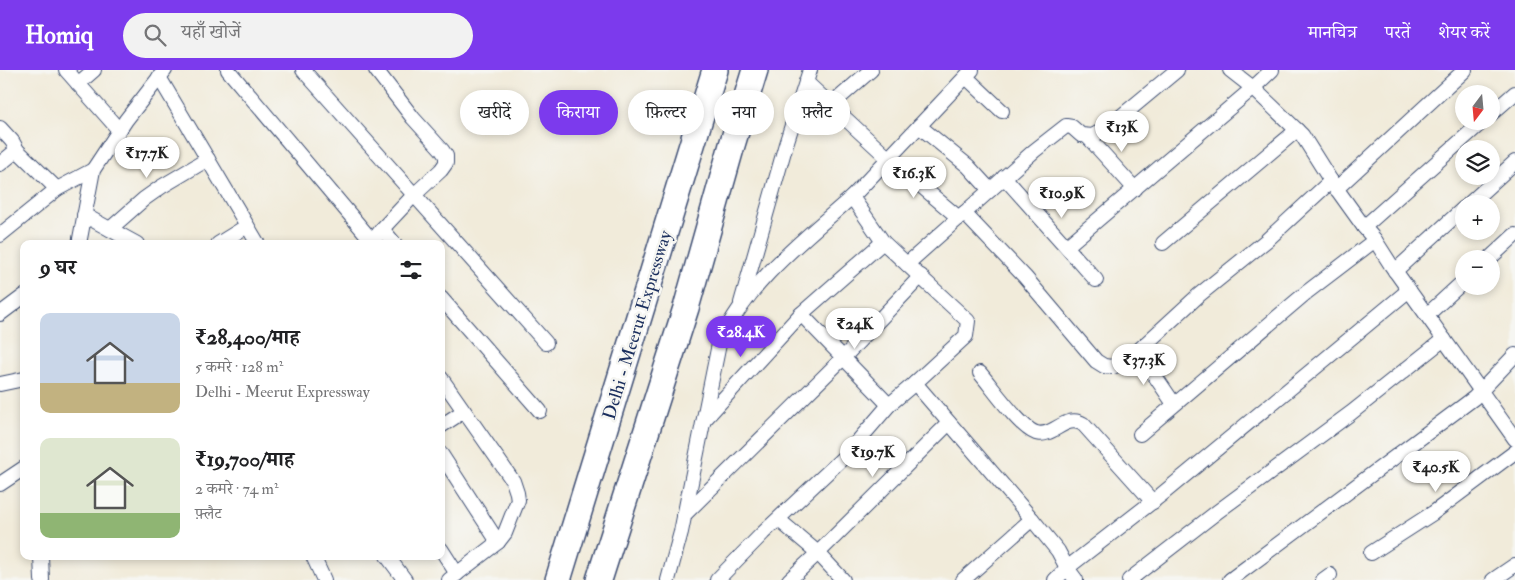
<!DOCTYPE html>
<html lang="hi">
<head>
<meta charset="utf-8">
<style>
  body { margin:0; font-family:"IM FELL Double Pica","Noto Serif Devanagari",serif; background:#f2f2f2; color:#202124; height:100vh; display:flex; flex-direction:column; font-size:19px; white-space:nowrap }
  * { box-sizing:border-box; margin:0 }
  p { font-size:16px; color:#757577 }
  .icon { flex:none; width:28px; height:28px; fill:none; stroke:currentColor; stroke-width:2; stroke-linecap:round; stroke-linejoin:round }
  .map { position:relative; flex:1; overflow:hidden }
  .sheet { position:absolute; left:20px; top:170px; width:425px; height:320px; display:flex; flex-direction:column; background:#fff; border-radius:10px; box-shadow:0 2px 8px #0003 }
  .sheet>* { flex:none }
  .guide { position:absolute; left:460px; top:20px; width:475px; height:45px; display:flex; gap:10px }
  .needle { width:32px; rotate:196deg }
  .fabs { position:absolute; left:1455px; top:15px; display:grid; gap:10px }
  .fabs a { display:grid; place-items:center; width:45px; height:45px; border-radius:50%; background:#fff; box-shadow:0 2px 8px #0003; font-size:25px }
  .price { position:absolute; translate:-50% -42px; padding:0 11px; border-radius:18px; background:#fff; color:#222; font-size:16px; line-height:32px; filter:drop-shadow(0 1px 2px #0008) }
  .price::after { content:''; position:absolute; left:50%; top:30px; width:15px; height:11px; margin-left:-8px; background:inherit; clip-path:polygon(0 0,100% 0,50% 100%) }
  .price.active { background:#7c3aed; color:#fff }
  ul { padding:0; list-style:none }
  li { display:flex; align-items:center; gap:15px; height:125px; padding:0 20px }
  li span { display:grid; place-items:center; flex:none; width:140px; height:100px; border-radius:10px; color:#555 }
  li>.icon { margin-inline-start:auto }
  span .icon { width:60px; height:60px; fill:#fffc; stroke-width:1 }
  li b { font-size:21px }
  h2 { display:flex; justify-content:space-between; align-items:center; height:60px; padding:0 20px; font-size:21px }
  .chip { padding:0 18px; border-radius:22px; background:#fff; box-shadow:0 2px 8px #0003; font-size:18px; line-height:45px }
  .chip.active { background:#7c3aed; color:#fff }
  header { display:flex; align-items:center; gap:30px; box-sizing:border-box; height:70px; padding:0 25px; background:#7c3aed; color:#fff }
  header strong { font-size:24px }
  nav { display:flex; gap:28px; margin-inline-start:auto; font-size:18px }
  .search { width:350px; height:45px; background:#f2f2f2; display:flex; align-items:center; gap:12px; box-sizing:border-box; padding:0 18px; border-radius:28px; color:#757577; font-size:19px }
  .map>svg:first-child { display:block }
  .lines { fill:none; stroke-linecap:round; stroke-linejoin:round }
  .minor-casing { stroke:#3b4b71; stroke-width:16 }
  .motorway-casing { stroke:#3b4b71; stroke-width:28 }
  .minor { stroke:#fff; stroke-width:14 }
  .motorway { stroke:#fff; stroke-width:25 }
  .labels { text-anchor:middle; stroke-width:5; stroke-linejoin:round; paint-order:stroke }
  .street-label { font-size:18px; fill:#1b2f5e; stroke:#f6f6f2 }
</style>
</head>
<body>
<header>
<strong>Homiq</strong>
<div class="search"><svg class="icon" aria-label="search" viewBox="0 0 24 24"><circle cx="10" cy="10" r="6"/><path d="M15 15l6 6"/></svg>यहाँ खोजें</div>
<nav><a>मानचित्र</a><a>परतें</a><a>शेयर करें</a></nav>
</header>
<div class="map">
<svg width="1515" height="510" viewBox="0 0 1515 510">
  <rect width="100%" height="100%" fill="#f6f6f2"/>
  <filter id="ink" filterUnits="userSpaceOnUse"><feTurbulence type="fractalNoise" baseFrequency=".02" numOctaves="2"/><feDisplacementMap in="SourceGraphic" scale="10" xChannelSelector="R" yChannelSelector="G"/><feConvolveMatrix kernelMatrix="1 2 1 2 8 2 1 2 1" color-interpolation-filters="sRGB"/></filter>
  <filter id="wash" filterUnits="userSpaceOnUse"><feTurbulence type="fractalNoise" baseFrequency=".0096" numOctaves="4" result="noise"/><feDisplacementMap in="SourceGraphic" scale="20" xChannelSelector="R" yChannelSelector="G"/><feGaussianBlur stdDeviation="1.12" result="paint"/><feColorMatrix in="noise" values="0 0 0 0 0 0 0 0 0 0 0 0 0 0 0 0 0 1.4 0 .05"/><feComposite in="paint" operator="in"/></filter>
  <g filter="url(#wash)">
    <rect width="100%" height="100%" fill="#f1ebda"/>
  </g>
  <g filter="url(#ink)">
    <g class="lines">
      <g class="minor-casing">
        <g id="minor">
          <path d="M66,0L119,60"/>
          <path d="M228,0L373,172"/>
          <path d="M303,0L546,273"/>
          <path d="M972,0L852,127L883,172L968,251L966,266L915,313L1032,449L1058,481L1067,498L1076,510"/>
          <path d="M1230,0L1253,18L1302,65L1331,111L1364,157L1375,170L1391,195L1515,369"/>
          <path d="M159,7L258,174"/>
          <path d="M966,7L1002,41"/>
          <path d="M806,12L888,88L959,148"/>
          <path d="M78,14L94,0"/>
          <path d="M830,36L871,0"/>
          <path d="M1491,44L1515,23"/>
          <path d="M919,56L968,96L990,120"/>
          <path d="M0,58L12,71L17,80L57,119L93,100"/>
          <path d="M1088,67L1135,119"/>
          <path d="M0,94L17,80"/>
          <path d="M1004,107L1096,210"/>
          <path d="M1336,119L1465,0"/>
          <path d="M1469,134L1515,92"/>
          <path d="M964,143L1025,207L1096,291L1104,296L1113,297L1138,281L1199,225L1267,170L1331,111"/>
          <path d="M84,145L137,174"/>
          <path d="M1364,157L1483,51"/>
          <path d="M110,159L144,129L161,117L208,89"/>
          <path d="M382,159L395,174"/>
          <path d="M0,165L57,119"/>
          <path d="M1163,173L1297,60"/>
          <path d="M79,174L93,100L126,50L165,0"/>
          <path d="M218,174L247,156"/>
          <path d="M371,174L382,159L414,125L441,100L446,93V86L442,80L413,48L376,0"/>
          <path d="M1067,176L1253,18L1272,0"/>
          <path d="M1489,189L1515,165"/>
          <path d="M907,194L1034,81L1066,56L1072,57L1081,65L1093,66L1112,54L1177,0"/>
          <path d="M1395,201L1464,138"/>
          <path d="M441,228L540,341"/>
          <path d="M741,233L786,74L810,0"/>
          <path d="M0,244L24,226"/>
          <path d="M801,244L889,335"/>
          <path d="M1427,245L1464,211"/>
          <path d="M1138,281L1174,334"/>
          <path d="M980,303C992,317 1020,358 1036,363C1053,368 1066,343 1083,354L1153,432"/>
          <path d="M441,308L513,411L517,423L518,430L505,463L498,472L449,510"/>
          <path d="M0,314L24,309"/>
          <path d="M705,349L801,244L883,172"/>
          <path d="M441,356L464,341"/>
          <path d="M1140,364L1307,222L1375,170"/>
          <path d="M441,384L498,472"/>
          <path d="M0,414L24,398"/>
          <path d="M684,445L843,288L921,206"/>
          <path d="M779,450L818,483L843,510"/>
          <path d="M441,479L457,504"/>
          <path d="M1371,483L1433,443L1515,382"/>
          <path d="M41,486L42,510"/>
          <path d="M313,486L324,510"/>
          <path d="M387,486L405,510"/>
          <path d="M668,510L681,462L719,274C747,213 803,170 852,127"/>
          <path d="M717,510L763,463L846,385L889,335L915,313"/>
          <path d="M789,510L818,483L949,353"/>
          <path d="M963,510L1032,449"/>
          <path d="M1055,510L1067,498L1161,425L1409,220"/>
          <path d="M1129,510L1217,442L1351,343L1444,269"/>
          <path d="M1230,510L1474,328L1515,285"/>
          <path d="M1323,510L1330,505"/>
          <path d="M1493,510L1515,495"/>
        </g>
      </g>
      <g class="motorway-casing">
        <g id="motorway">
          <path d="M558,510L715,0"/>
          <path d="M599,510L686,238L732,75L755,0"/>
        </g>
      </g>
      <use href="#minor" class="minor"/>
      <use href="#motorway" class="motorway"/>
    </g>
  </g>
  <g class="labels">
    <g class="street-label">
      <text transform="translate(637 255) rotate(-73)" y="6">Delhi - Meerut Expressway</text>
    </g>
  </g>
</svg>
<div class="fabs">
<a><svg class="needle" viewBox="-14 -14 28 28"><path d="M0-13l5 13h-10z" fill="#e53935"/><path d="M0 13l5-13h-10z" fill="#757577"/></svg></a>
<a><svg class="icon" aria-label="layers" viewBox="0 0 24 24"><path d="M12 4l9 5-9 5-9-5zM3 14l9 5 9-5"/></svg></a>
<a>+</a>
<a>−</a>
</div>
<b class="price" style="left:1122px;top:83px">₹13K</b>
<b class="price" style="left:147px;top:109px">₹17.7K</b>
<b class="price" style="left:914px;top:129px">₹16.3K</b>
<b class="price" style="left:1062px;top:149px">₹10.9K</b>
<b class="price" style="left:855px;top:280px">₹24K</b>
<b class="price active" style="left:741px;top:288px">₹28.4K</b>
<b class="price" style="left:1144px;top:316px">₹37.3K</b>
<b class="price" style="left:873px;top:408px">₹19.7K</b>
<b class="price" style="left:1436px;top:423px">₹40.5K</b>
<div class="guide">
<a class="chip">खरीदें</a>
<a class="chip active">किराया</a>
<a class="chip">फ़िल्टर</a>
<a class="chip">नया</a>
<a class="chip">फ़्लैट</a>
</div>
<section class="sheet">
<h2>9 घर<svg class="icon" aria-label="filters" viewBox="0 0 24 24"><path d="M4 7h16M4 17h16"/><circle cx="9" cy="7" r="2"/><circle cx="15" cy="17" r="2"/></svg></h2>
<ul>
<li><span style="background:linear-gradient(#c9d6e8 70%,#c2b280 0)"><svg class="icon" aria-label="home" viewBox="0 0 24 24"><path d="M3 11l9-7 9 7M6 9v11h12V9"/></svg></span><div><b>₹28,400/माह</b><p>5 कमरे · 128 m²</p><p>Delhi - Meerut Expressway</p></div></li>
<li><span style="background:linear-gradient(#dfe7d0 75%,#8fb573 0)"><svg class="icon" aria-label="home" viewBox="0 0 24 24"><path d="M3 11l9-7 9 7M6 9v11h12V9"/></svg></span><div><b>₹19,700/माह</b><p>2 कमरे · 74 m²</p><p>फ़्लैट</p></div></li>
</ul>
</section>
</div>
</body>
</html>
